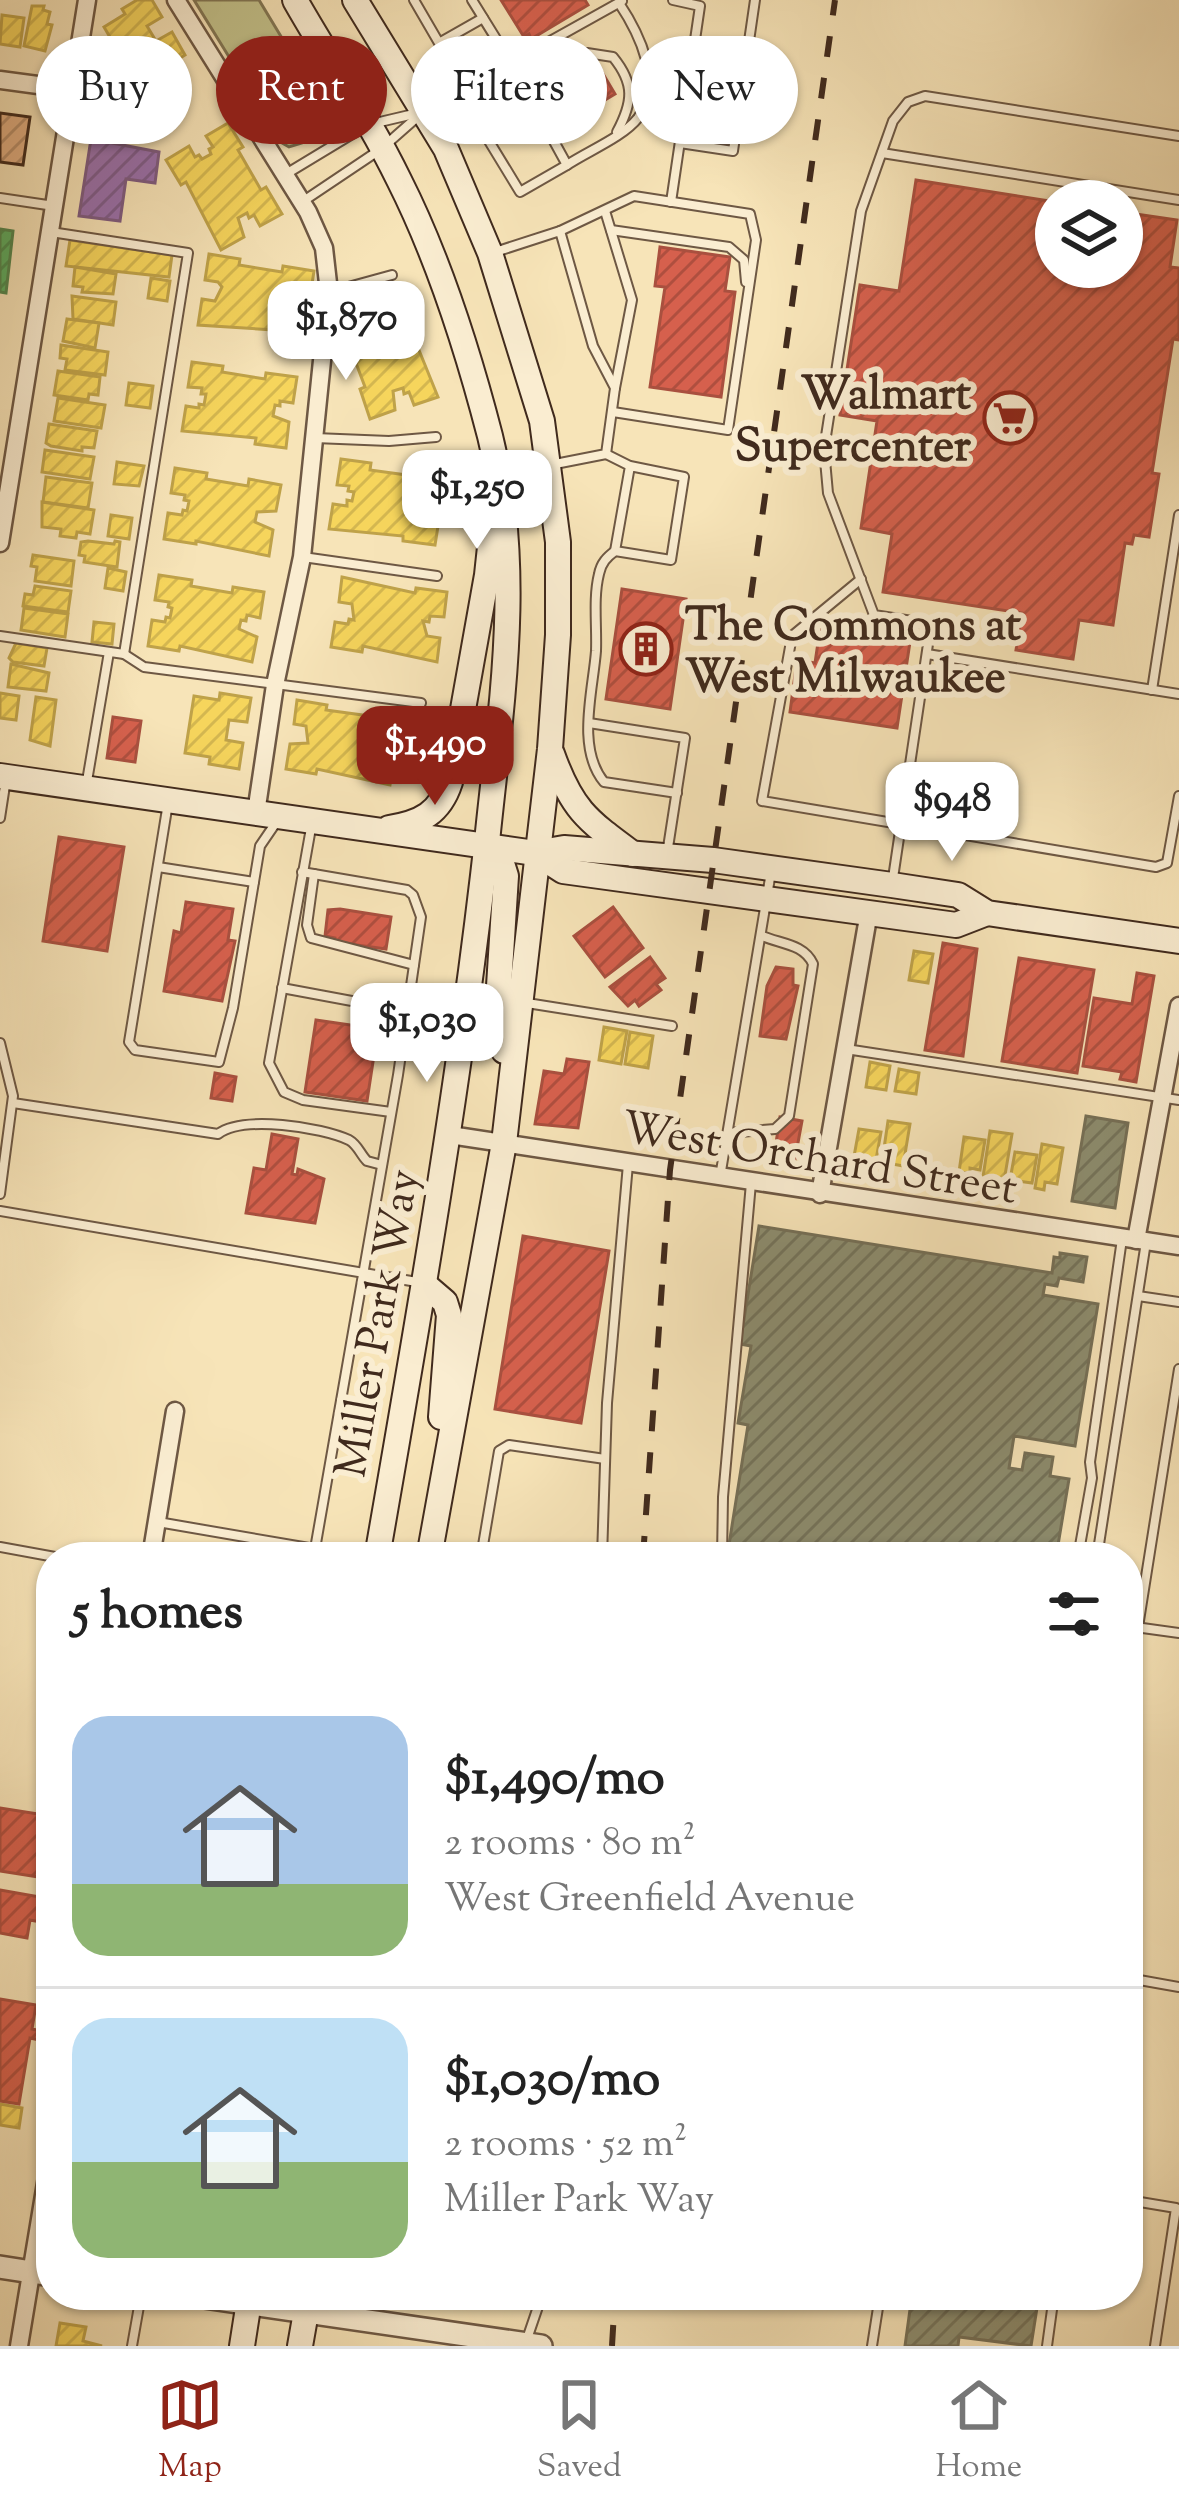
<!DOCTYPE html>
<html lang="en">
<head>
<meta charset="utf-8">
<style>
  body { margin:0; font-family:"Sorts Mill Goudy",serif; background:#f6f6f6; color:#222; height:100vh; display:flex; flex-direction:column; font-size:45px; white-space:nowrap }
  * { box-sizing:border-box; margin:0 }
  p { font-size:39px; color:#767676 }
  .icon { flex:none; width:66px; height:66px; fill:none; stroke:currentColor; stroke-width:2; stroke-linecap:round; stroke-linejoin:round }
  .map { position:relative; flex:1; overflow:hidden }
  .panel { position:absolute; left:36px; top:1542px; width:1107px; height:768px; display:flex; flex-direction:column; background:#fff; border-radius:48px; box-shadow:0 3px 9px #0004 }
  .panel>* { flex:none }
  .hud { position:absolute; left:36px; top:36px; width:1107px; height:108px; display:flex; gap:24px }
  .controls { position:absolute; left:1035px; top:180px; display:grid; gap:24px }
  .controls a { display:grid; place-items:center; width:108px; height:108px; border-radius:50%; background:#fff; box-shadow:0 3px 9px #0004; font-size:60px }
  .price { position:absolute; translate:-50% -102px; padding:0 27px; border-radius:24px; background:#fff; color:#222; font-size:39px; line-height:78px; filter:drop-shadow(0 3px 6px #0008) }
  .price::after { content:''; position:absolute; left:50%; top:72px; width:36px; height:27px; margin-left:-18px; background:inherit; clip-path:polygon(0 0,100% 0,50% 100%) }
  .price.selected { background:#8f2418; color:#fff }
  ul { padding:0; list-style:none }
  li { display:flex; align-items:center; gap:36px; height:300px; padding:0 36px }
  li+li { border-top:3px solid #e0e0e0 }
  li span { display:grid; place-items:center; flex:none; width:336px; height:240px; border-radius:36px; color:#555 }
  li>.icon { margin-inline-start:auto }
  span .icon { width:144px; height:144px; fill:#fffc; stroke-width:1 }
  li b { font-size:51px }
  h2 { display:flex; justify-content:space-between; align-items:center; height:144px; padding:0 36px; font-size:51px }
  .tag { padding:0 42px; border-radius:54px; background:#fff; box-shadow:0 3px 9px #0004; font-size:42px; line-height:108px }
  .tag.selected { background:#8f2418; color:#fff }
  .dock { display:flex; justify-content:space-around; align-items:center; height:168px; border-top:3px solid #e0e0e0; background:#fff; font-size:33px; color:#767676 }
  .dock a { display:grid; justify-items:center; gap:6px }
  .dock .selected { color:#8f2418 }
  .map>svg:first-child { display:block }
  .grass { fill:#c3c28b; stroke:#827654; stroke-width:3 }
  .homes { fill:url(#homes-hatch); stroke:#bfa249; stroke-width:3 }
  .shops { fill:url(#shops-hatch); stroke:#a9503f; stroke-width:3 }
  .offices { fill:url(#offices-hatch); stroke:#7e5b80; stroke-width:3 }
  .public { fill:url(#public-hatch); stroke:#52864d; stroke-width:3 }
  .industry { fill:url(#industry-hatch); stroke:#756f56; stroke-width:3 }
  .building { fill:url(#building-hatch); stroke:#402a1d; stroke-width:3 }
  .lines { fill:none; stroke-linecap:round; stroke-linejoin:round }
  .service-casing { stroke:#6e5844; stroke-width:12 }
  .minor-casing { stroke:#6e5844; stroke-width:21 }
  .tertiary-casing { stroke:#6e5844; stroke-width:26 }
  .secondary-casing { stroke:#402a1d; stroke-width:28 }
  .service { stroke:#faedd1; stroke-width:8 }
  .minor { stroke:#faedd1; stroke-width:16 }
  .tertiary { stroke:#faedd1; stroke-width:21 }
  .secondary { stroke:#faedd1; stroke-width:24 }
  .rail { stroke:#402a1d; stroke-width:6; stroke-dasharray:21 21; stroke-linecap:butt }
  .labels { text-anchor:middle; stroke-width:12; stroke-linejoin:round; paint-order:stroke }
  .poi-label { font-size:45px; font-weight:bold; fill:#402a1d; stroke:#faedd1; text-anchor:end }
  .street-label { font-size:45px; fill:#402a1d; stroke:#faedd1 }
</style>
</head>
<body>
<div class="map">
<svg width="1179" height="2346" viewBox="0 0 1179 2346">
  <defs>
    <pattern id="homes-hatch" width="6" height="6" patternUnits="userSpaceOnUse" patternTransform="scale(3)"><rect width="6" height="6" fill="#f6d55c"/><path d="M-1 1l2-2M0 6l6-6M5 7l2-2" fill="none" stroke="#d4b750"/></pattern>
    <pattern id="shops-hatch" width="6" height="6" patternUnits="userSpaceOnUse" patternTransform="scale(3)"><rect width="6" height="6" fill="#d6604d"/><path d="M-1 1l2-2M0 6l6-6M5 7l2-2" fill="none" stroke="#af4f3f"/></pattern>
    <pattern id="offices-hatch" width="6" height="6" patternUnits="userSpaceOnUse" patternTransform="scale(3)"><rect width="6" height="6" fill="#9970ab"/><path d="M-1 1l2-2M0 6l6-6M5 7l2-2" fill="none" stroke="#7e5c8b"/></pattern>
    <pattern id="public-hatch" width="6" height="6" patternUnits="userSpaceOnUse" patternTransform="scale(3)"><rect width="6" height="6" fill="#5aae61"/><path d="M-1 1l2-2M0 6l6-6M5 7l2-2" fill="none" stroke="#4c8e4f"/></pattern>
    <pattern id="industry-hatch" width="6" height="6" patternUnits="userSpaceOnUse" patternTransform="scale(3)"><rect width="6" height="6" fill="#8c8c6e"/><path d="M-1 1l2-2M0 6l6-6M5 7l2-2" fill="none" stroke="#74735a"/></pattern>
    <pattern id="building-hatch" width="6" height="6" patternUnits="userSpaceOnUse" patternTransform="scale(3)"><rect width="6" height="6" fill="#e1af83"/><path d="M-1 1l2-2M0 6l6-6M5 7l2-2" fill="none" stroke="#b88f6b"/></pattern>
  </defs>
  <rect width="100%" height="100%" fill="#f7e4b8"/>
  <filter id="stains"><feTurbulence type="fractalNoise" baseFrequency=".00167" numOctaves="4"/><feColorMatrix values="0 0 0 0 .2 0 0 0 0 .09 0 0 0 0 .02 0 0 0 .5 -.17"/></filter>
  <radialGradient id="worn" r=".72"><stop offset=".6" stop-color="#630" stop-opacity="0"/><stop offset="1" stop-color="#630" stop-opacity=".3"/></radialGradient>
  <path class="grass" d="M194,0H259L332,121L302,143L289,147L282,143Z"/>
  <g class="homes">
    <path d="M137,0H152L162,17L147,26L156,41L172,32L185,55L159,71L156,66L134,78L104,27L125,14L122,9Z"/>
    <path d="M32,6H44L43,10L50,12L47,24L52,25L45,51L24,46Z"/>
    <path d="M2,15L24,18L20,47L0,44Z"/>
    <path d="M228,123L243,147L238,150L261,190L266,187L282,214L260,226L254,215L249,218L247,213L238,218L244,237L221,250L186,182L181,185L166,160L189,146L195,157L199,155L202,159L211,154L209,149L213,147L206,136Z"/>
    <path d="M70,240L172,255L169,277L66,266Z"/>
    <path d="M209,254L240,259L239,265L282,272L283,266L314,271L310,297L291,298L290,308L297,309L296,314L307,316L303,340L272,336L273,330L198,325L202,299L215,301L222,287L218,282L205,280Z"/>
    <path d="M75,267L116,274L113,294L82,292L83,287L73,286Z"/>
    <path d="M151,278L170,281L167,301L148,298Z"/>
    <path d="M406,295L416,326L410,328L438,397L414,405L409,392L404,394L403,388L393,391L395,410L370,419L360,389L365,387L339,318L363,310L372,325L383,322L381,303Z"/>
    <path d="M72,296L116,302L113,325L73,319Z"/>
    <path d="M67,319L99,323L95,348L63,341Z"/>
    <path d="M61,345L108,352L105,375L65,370L67,359L60,358Z"/>
    <path d="M192,362L223,366L222,372L265,379L266,373L297,377L293,403L280,401V406L275,405L273,416L289,422L286,448L255,444L256,438L182,431L186,406L199,408V404L204,405L206,394H201L202,388L188,387Z"/>
    <path d="M58,371L100,377L98,395L89,394L88,400L54,395Z"/>
    <path d="M129,383L153,386L150,408L126,405Z"/>
    <path d="M58,398L105,405L101,428L54,421Z"/>
    <path d="M49,424L97,431L94,448L82,447V451L51,446L46,443Z"/>
    <path d="M45,450L94,457L90,479L42,472Z"/>
    <path d="M341,459L371,463L370,470L414,476L415,470L445,475L441,500L428,498L427,503L422,502L420,512L427,513L426,518L439,520L435,545L403,541V536L329,529L333,504L347,506V500L352,501L354,492L348,491L349,486L337,485Z"/>
    <path d="M117,462L144,466L139,486L114,484Z"/>
    <path d="M175,468L207,473L206,479L248,486L249,479L281,485L276,511L257,512L255,522L273,530L269,556L196,541V544L164,539L168,513L182,515L183,510L187,511L189,501L184,500L185,495L171,493Z"/>
    <path d="M46,477L92,483L88,508L43,502Z"/>
    <path d="M42,502L94,510L90,534L77,532L76,538L60,536L61,529L42,527Z"/>
    <path d="M111,515L132,518L129,539L108,536Z"/>
    <path d="M88,541L114,544L115,541L120,542L117,567L84,562L85,556L79,555L81,542Z"/>
    <path d="M33,555L74,561L71,586L35,581L37,567L31,566Z"/>
    <path d="M108,568L126,572L123,591L105,588Z"/>
    <path d="M159,575L192,580L191,586L232,593L233,587L264,592L260,618L247,615L246,621L241,620L239,629L257,637L252,662L180,646L179,651L148,646L152,620L165,622L166,617L170,618L172,608L168,607L169,602L155,600Z"/>
    <path d="M342,577L415,593L416,588L447,592L444,617L430,616L429,622L423,621L427,636L440,638L437,662L363,646L362,652L331,647L335,622L348,624L349,619L354,620L352,604L339,602Z"/>
    <path d="M35,586L71,591L68,612L23,606L25,594L33,595Z"/>
    <path d="M24,608L68,614L65,637L21,630Z"/>
    <path d="M94,622L114,624L112,644L92,642Z"/>
    <path d="M16,643L47,648L44,666L13,662L9,658Z"/>
    <path d="M11,664L49,673L46,691L8,687Z"/>
    <path d="M0,693L19,696L16,720L0,718Z"/>
    <path d="M220,693L251,698L247,722L229,720L226,740L243,743L239,769L209,764L210,757L185,753L194,696L219,700Z"/>
    <path d="M36,697L56,700L50,746L30,740Z"/>
    <path d="M297,700L327,705L326,710L370,716L371,710L400,715L396,741L384,739L383,743L379,742L377,753L382,754L381,758L394,760L390,785L317,769L316,774L286,769L290,744L308,743L306,726L294,724Z"/>
    <path d="M914,951L933,954L928,983L909,980Z"/>
    <path d="M604,1027L627,1031L621,1064L599,1060Z"/>
    <path d="M630,1032L653,1036L648,1068L625,1064Z"/>
    <path d="M870,1062L890,1066L886,1090L866,1087Z"/>
    <path d="M899,1069L919,1073L916,1094L895,1091Z"/>
    <path d="M888,1121L910,1124L903,1166L882,1162Z"/>
    <path d="M859,1129L881,1132L875,1165L853,1162Z"/>
    <path d="M990,1131L1012,1134L1004,1181L983,1177Z"/>
    <path d="M964,1137L985,1140L980,1170L970,1168V1173L959,1172Z"/>
    <path d="M1042,1144L1063,1148L1057,1184L1045,1182L1044,1190L1035,1188Z"/>
    <path d="M1015,1152L1037,1155L1032,1183L1010,1180Z"/>
    <path d="M0,2104L22,2108L19,2128L0,2125Z"/>
    <path d="M60,2323L86,2327L83,2341L102,2346H56Z"/>
  </g>
  <g class="shops">
    <path d="M501,0H585L588,5L531,39L529,34L524,37Z"/>
    <path d="M596,62L615,94L565,124L545,91L565,80L562,75L572,70L574,74Z"/>
    <path d="M916,180L1056,202V267H1122V212L1177,220L1170,267L1179,268V340L1173,339L1152,473L1159,474L1149,537L1134,535L1132,544L1125,543L1113,625L1079,620L1073,659L1016,650L1022,613L883,592L892,534L861,528L877,421L840,415L860,285L899,291Z"/>
    <path d="M660,247L730,257L725,291L735,292L721,397L650,387L665,287L655,286Z"/>
    <path d="M622,589L686,599L670,709L606,699Z"/>
    <path d="M820,629L910,642L897,728L790,712L797,660L815,663Z"/>
    <path d="M113,717L141,721L135,762L107,758Z"/>
    <path d="M59,837L124,847L107,951L43,941Z"/>
    <path d="M186,902L233,909L228,940L235,941L222,1001L164,991L174,931L181,933Z"/>
    <path d="M613,907L643,948L605,977L574,936Z"/>
    <path d="M340,909L391,917L386,949L335,942V938L325,936L328,910Z"/>
    <path d="M943,943L977,949L963,1056L925,1050Z"/>
    <path d="M650,957L665,978L656,984L661,990L639,1006L635,1000L628,1006L610,987Z"/>
    <path d="M1019,958L1094,970L1077,1073L1002,1061Z"/>
    <path d="M776,967L793,969V985L798,986L786,1039L760,1036L767,986Z"/>
    <path d="M1137,973L1154,976L1136,1082L1120,1079L1122,1072L1083,1066L1094,998L1132,1004Z"/>
    <path d="M316,1020L378,1029L367,1101L305,1092Z"/>
    <path d="M567,1059L589,1062L578,1128L535,1124L544,1071L564,1074Z"/>
    <path d="M215,1073L236,1077L232,1101L211,1098Z"/>
    <path d="M780,1117L802,1121L795,1159L774,1156Z"/>
    <path d="M272,1134L298,1139L292,1174L297,1175L298,1169L324,1179L315,1223L246,1213L254,1168L266,1170Z"/>
    <path d="M523,1236L609,1251L581,1423L495,1409Z"/>
    <path d="M0,1808L51,1816V1879L0,1871Z"/>
    <path d="M0,1890L51,1899V1924L30,1920L27,1938L0,1933Z"/>
    <path d="M0,1999L36,2005L32,2029L41,2031L39,2040L30,2038L19,2104L0,2101Z"/>
  </g>
  <path class="offices" d="M91,139L159,152L155,183L126,179L120,221L79,216Z"/>
  <path class="public" d="M0,229L13,231L6,293L0,292Z"/>
  <g class="industry">
    <path d="M1086,1116L1128,1123L1115,1208L1072,1201Z"/>
    <path d="M759,1226L1052,1273L1054,1257L1060,1258V1253L1087,1257L1083,1282L1059,1278L1057,1286L1045,1284L1043,1295L1098,1304L1075,1446L1014,1436L1009,1468L1022,1470L1025,1453L1053,1457L1050,1476L1069,1479L1056,1557H731L728,1551L748,1425L738,1423L751,1346L740,1344Z"/>
    <path d="M912,2295H1039L1031,2346L959,2337L958,2346H905Z"/>
  </g>
  <path class="building" d="M0,113L30,117L23,165L0,162Z"/>
  <g class="lines">
    <g class="service-casing">
      <g id="service">
        <path d="M414,0L439,43L483,18"/>
        <path d="M472,0L511,63L567,165C588,151 623,137 638,118C664,83 639,33 619,3"/>
        <path d="M526,90L587,53L613,57C635,84 633,102 617,132"/>
        <path d="M76,91L160,104"/>
        <path d="M528,94L483,119L481,128L520,192L567,165"/>
        <path d="M680,143L733,151L755,0"/>
        <path d="M882,153L1179,200"/>
        <path d="M286,174L367,125L418,113"/>
        <path d="M0,198L54,206"/>
        <path d="M302,202L381,149L423,112L622,1"/>
        <path d="M671,202L700,6L673,0"/>
        <path d="M605,211L632,300L615,388"/>
        <path d="M611,230L729,247L744,260L746,282"/>
        <path d="M560,231L634,196L750,214L756,240L728,430L613,412"/>
        <path d="M492,253L560,231L593,346L615,388L606,454L550,465"/>
        <path d="M330,292L392,275"/>
        <path d="M315,438L389,441L436,437"/>
        <path d="M606,454L630,466L684,477L671,560L615,551L630,466"/>
        <path d="M615,551C607,557 601,563 599,574C593,598 597,626 596,651C593,691 576,748 604,782L677,793"/>
        <path d="M303,557L437,576"/>
        <path d="M861,579L792,636L762,801L1156,867L1167,863L1179,796"/>
        <path d="M0,636L124,654L188,253L51,232"/>
        <path d="M124,654L144,667L421,703"/>
        <path d="M927,654L1179,694"/>
        <path d="M1152,690L1179,515"/>
        <path d="M589,723L685,738L667,854"/>
        <path d="M86,787L109,652"/>
        <path d="M168,803L129,1042L135,1050L219,1062L233,1008L260,846L275,824"/>
        <path d="M0,818L6,779"/>
        <path d="M311,828L269,1063L284,1092L303,1100L391,1112"/>
        <path d="M158,867L254,882"/>
        <path d="M314,874L307,925L311,938L414,965"/>
        <path d="M893,878L931,624L874,615L828,493L824,449L861,211L893,121L908,102L925,96L1179,136"/>
        <path d="M282,988L459,1021"/>
        <path d="M527,1003L672,1026"/>
        <path d="M0,1043L13,1096L0,1194"/>
        <path d="M846,1049L1179,1100"/>
        <path d="M13,1103L218,1134C243,1115 321,1127 349,1140C358,1145 360,1154 367,1161L382,1165"/>
        <path d="M728,1133L775,1129L789,1116L813,964C804,944 781,944 762,936"/>
        <path d="M720,1177L771,872"/>
        <path d="M0,1211L417,1282"/>
        <path d="M1138,1296L1179,1302"/>
        <path d="M158,1522L315,1549L398,1075L421,917L413,895L407,890L302,872"/>
        <path d="M0,1547L55,1557"/>
        <path d="M481,1557L499,1451L509,1445L605,1459"/>
        <path d="M602,1557L607,1403L628,1164"/>
        <path d="M722,1557L723,1497L751,1183"/>
        <path d="M1078,1557L1092,1478L1090,1462L1122,1239"/>
        <path d="M1097,1557L1146,1242"/>
        <path d="M1128,1626L1179,1633"/>
        <path d="M1138,1627L1179,1369"/>
        <path d="M1128,1978L1179,1987"/>
        <path d="M1128,2200L1176,2208L1155,2346"/>
        <path d="M829,2295L879,2301"/>
        <path d="M527,2339L542,2295"/>
        <path d="M132,2346L141,2295"/>
        <path d="M872,2346L880,2295"/>
        <path d="M1047,2346L1054,2295"/>
      </g>
    </g>
    <g class="minor-casing">
      <g id="minor">
        <path d="M176,0L308,212L324,248L329,292L302,557L275,685L256,813"/>
        <path d="M0,80L75,90"/>
        <path d="M0,543L87,0"/>
        <path d="M450,1135L1179,1246"/>
        <path d="M820,1194L869,912"/>
        <path d="M1136,1240L1179,1006"/>
        <path d="M151,1557L175,1411"/>
        <path d="M19,2346L51,2153"/>
      </g>
    </g>
    <g class="tertiary-casing">
      <g id="tertiary">
        <path d="M0,2267L51,2275"/>
        <path d="M190,2295L541,2346"/>
      </g>
    </g>
    <g class="secondary-casing">
      <g id="secondary">
        <path d="M295,0C329,60 369,118 399,180C439,259 468,351 490,436C523,570 502,698 488,832C461,1076 419,1316 377,1557"/>
        <path d="M355,0L446,149L490,253L542,421L558,542V635L550,749L504,1143L429,1557"/>
        <path d="M497,475L548,466"/>
        <path d="M552,754C572,810 587,820 633,854"/>
        <path d="M0,776L535,853L564,848L713,860L892,885L958,895L987,913L1179,941"/>
        <path d="M389,828C421,823 440,813 450,782L487,575L493,519"/>
        <path d="M486,846L500,857L506,876L499,986L504,1051"/>
        <path d="M535,853L563,871L956,925L987,913"/>
        <path d="M424,1284L445,1302L449,1315L441,1417"/>
        <path d="M242,2346L250,2295"/>
        <path d="M300,2346L309,2295"/>
      </g>
    </g>
    <use href="#service" class="service"/>
    <use href="#minor" class="minor"/>
    <use href="#tertiary" class="tertiary"/>
    <use href="#secondary" class="secondary"/>
    <g class="rail">
      <path d="M643,1557L670,1170L835,0"/>
      <path d="M612,2346L615,2295"/>
    </g>
  </g>
  <defs>
    <g id="supermarket-ring" transform="scale(2.7)"><circle r="9.5" fill="#faedd1" stroke="#8f2418" stroke-width="1.5"/><path d="M-6-5.5h2.5l.6 2H6L4.5 2H-2.5L-4.4-4H-6ZM-1.5 3.2a1.3 1.3 0 1 0 .1 0ZM3 3.2a1.3 1.3 0 1 0 .1 0Z" fill="#8f2418"/></g>
    <g id="building-ring" transform="scale(2.7)"><circle r="9.5" fill="#faedd1" stroke="#8f2418" stroke-width="1.5"/><path d="M-4-6H4V6H1V3H-1V6H-4ZM-2.5-4.3h1.7v1.8h-1.7ZM.8-4.3h1.7v1.8H.8ZM-2.5-1h1.7V.8h-1.7ZM.8-1h1.7V.8H.8Z" fill="#8f2418"/></g>
  </defs>
  <g fill-rule="evenodd">
    <use href="#supermarket-ring" x="1010" y="418"/>
    <use href="#building-ring" x="646" y="649"/>
  </g>
  <g class="labels">
    <g class="poi-label">
      <text x="971" y="408">Walmart<tspan x="971" dy="52">Supercenter</tspan></text>
      <text x="685" y="639" text-anchor="start">The Commons at<tspan x="685" dy="52">West Milwaukee</tspan></text>
    </g>
    <g class="street-label">
      <text transform="translate(820 1156) rotate(9)" y="16">West Orchard Street</text>
      <text transform="translate(375 1323) rotate(-80)" y="16">Miller Park Way</text>
    </g>
  </g>
  <rect width="100%" height="100%" filter="url(#stains)"/>
  <rect width="100%" height="100%" fill="url(#worn)"/>
</svg>
<div class="controls">
<a><svg class="icon" aria-label="layers" viewBox="0 0 24 24"><path d="M12 4l9 5-9 5-9-5zM3 14l9 5 9-5"/></svg></a>
</div>
<b class="price" style="left:346px;top:383px">$1,870</b>
<b class="price" style="left:477px;top:552px">$1,250</b>
<b class="price selected" style="left:435px;top:808px">$1,490</b>
<b class="price" style="left:952px;top:864px">$948</b>
<b class="price" style="left:427px;top:1085px">$1,030</b>
<div class="hud">
<a class="tag">Buy</a>
<a class="tag selected">Rent</a>
<a class="tag">Filters</a>
<a class="tag">New</a>
</div>
<section class="panel">
<h2>5 homes<svg class="icon" aria-label="filters" viewBox="0 0 24 24"><path d="M4 7h16M4 17h16"/><circle cx="9" cy="7" r="2"/><circle cx="15" cy="17" r="2"/></svg></h2>
<ul>
<li><span style="background:linear-gradient(#a9c7e8 70%,#8fb573 0)"><svg class="icon" aria-label="home" viewBox="0 0 24 24"><path d="M3 11l9-7 9 7M6 9v11h12V9"/></svg></span><div><b>$1,490/mo</b><p>2 rooms · 80 m²</p><p>West Greenfield Avenue</p></div></li>
<li><span style="background:linear-gradient(#bfe0f5 60%,#8fb573 0)"><svg class="icon" aria-label="home" viewBox="0 0 24 24"><path d="M3 11l9-7 9 7M6 9v11h12V9"/></svg></span><div><b>$1,030/mo</b><p>2 rooms · 52 m²</p><p>Miller Park Way</p></div></li>
</ul>
</section>
</div>
<nav class="dock">
<a class="selected"><svg class="icon" aria-label="map" viewBox="0 0 24 24"><path d="M3 6l6-2 6 2 6-2v14l-6 2-6-2-6 2zM9 4v14M15 6v14"/></svg>Map</a>
<a><svg class="icon" aria-label="saved" viewBox="0 0 24 24"><path d="M7 4h10v16l-5-4-5 4z"/></svg>Saved</a>
<a><svg class="icon" aria-label="home" viewBox="0 0 24 24"><path d="M3 11l9-7 9 7M6 9v11h12V9"/></svg>Home</a>
</nav>
</body>
</html>
